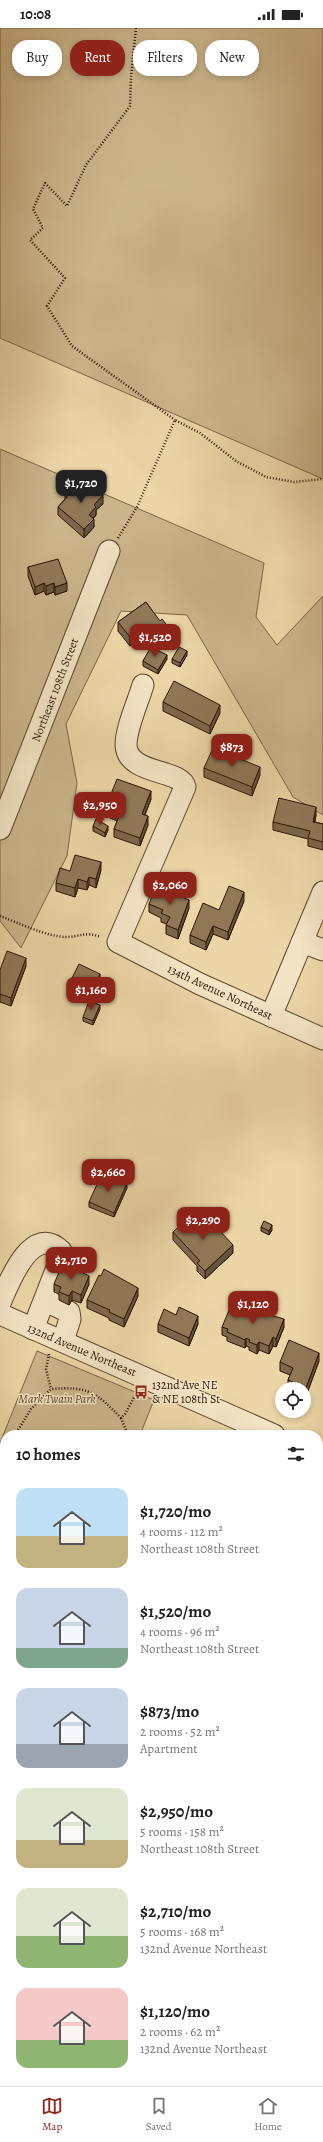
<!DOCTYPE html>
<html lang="en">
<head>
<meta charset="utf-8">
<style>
  body { margin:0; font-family:Alegreya,serif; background:#f6f6f6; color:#222; height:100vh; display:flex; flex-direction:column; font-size:15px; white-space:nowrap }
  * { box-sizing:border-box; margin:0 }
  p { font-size:13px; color:#767676 }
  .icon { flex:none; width:22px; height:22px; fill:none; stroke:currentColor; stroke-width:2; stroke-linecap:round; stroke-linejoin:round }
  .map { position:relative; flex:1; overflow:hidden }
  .details { position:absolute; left:0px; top:1402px; width:323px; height:656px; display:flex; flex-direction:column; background:#fff; border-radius:16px 16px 0 0; box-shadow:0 2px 6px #0003 }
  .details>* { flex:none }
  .banner { position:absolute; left:12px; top:12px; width:299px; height:36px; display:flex; gap:8px }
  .buttons { position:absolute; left:275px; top:1354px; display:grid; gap:8px }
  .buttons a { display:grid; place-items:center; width:36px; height:36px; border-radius:50%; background:#fff; box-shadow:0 2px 6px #0003; font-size:20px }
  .price { position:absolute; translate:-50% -34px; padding:0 9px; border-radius:8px; background:#8f2418; color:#fff; font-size:13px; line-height:26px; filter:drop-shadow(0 1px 2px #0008) }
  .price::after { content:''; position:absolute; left:50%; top:24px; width:12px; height:9px; margin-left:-6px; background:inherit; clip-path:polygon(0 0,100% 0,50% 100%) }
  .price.on { background:#222; color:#fff }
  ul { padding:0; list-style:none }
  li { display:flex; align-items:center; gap:12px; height:100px; padding:0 16px }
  li span { display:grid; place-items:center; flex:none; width:112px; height:80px; border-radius:12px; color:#555 }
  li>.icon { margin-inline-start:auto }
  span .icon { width:48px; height:48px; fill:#fffc; stroke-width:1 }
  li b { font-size:17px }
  h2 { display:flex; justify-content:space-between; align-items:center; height:48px; padding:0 16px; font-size:17px }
  .chip { padding:0 14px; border-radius:16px; background:#fff; box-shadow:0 2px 6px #0003; font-size:14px; line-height:36px }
  .chip.on { background:#8f2418; color:#fff }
  .status { display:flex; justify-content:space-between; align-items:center; height:28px; padding:0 20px; background:#fff; direction:ltr }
  .status svg { height:11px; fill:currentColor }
  .dock { display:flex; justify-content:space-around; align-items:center; height:56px; border-top:1px solid #e0e0e0; background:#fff; font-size:11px; color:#767676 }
  .dock a { display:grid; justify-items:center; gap:2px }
  .dock .on { color:#8f2418 }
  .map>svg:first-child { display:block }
  .green { fill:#cbb58b; stroke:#7c6446 }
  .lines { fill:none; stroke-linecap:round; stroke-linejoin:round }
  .minor-casing { stroke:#5c442a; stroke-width:23 }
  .path { stroke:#2c1300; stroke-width:2.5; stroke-dasharray:1 2; stroke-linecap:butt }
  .minor { stroke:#f3e4c6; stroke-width:21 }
  .wall { fill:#7c674b; stroke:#2c1300 }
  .shaded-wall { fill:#65543d; stroke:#2c1300 }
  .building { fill:#907857; stroke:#2c1300 }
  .labels { text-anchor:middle; stroke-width:3; stroke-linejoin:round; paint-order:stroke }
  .street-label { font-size:12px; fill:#2c1300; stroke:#f3e4c6 }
  .poi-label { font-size:12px; fill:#2c1300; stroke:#f3e4c6; text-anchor:start }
  .park-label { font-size:12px; font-style:italic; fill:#5c442a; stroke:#f3e4c6 }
</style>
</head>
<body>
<div class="status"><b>10:08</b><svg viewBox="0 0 49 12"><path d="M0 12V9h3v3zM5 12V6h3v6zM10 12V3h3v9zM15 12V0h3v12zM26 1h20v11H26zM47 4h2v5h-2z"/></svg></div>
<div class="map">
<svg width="323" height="2058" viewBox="0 0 323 2058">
  <rect width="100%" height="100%" fill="#ecd6a7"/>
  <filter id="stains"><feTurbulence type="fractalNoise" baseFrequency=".005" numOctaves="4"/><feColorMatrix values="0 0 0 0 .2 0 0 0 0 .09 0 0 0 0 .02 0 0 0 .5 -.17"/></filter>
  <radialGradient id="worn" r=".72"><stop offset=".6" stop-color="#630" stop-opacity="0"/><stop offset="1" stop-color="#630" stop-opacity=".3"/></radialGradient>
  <g class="green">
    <path d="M0,0H323V451L0,310Z"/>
    <path d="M0,421L264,535L256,589L277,617L323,568V787L293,769L187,587L121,583L66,696L77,755L67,828L21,920L0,893Z"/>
    <path d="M37,1323L154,1372L140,1407H5V1785L0,1783V1415Z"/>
  </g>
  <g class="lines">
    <g class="minor-casing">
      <g id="minor">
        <path d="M143,657C138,674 126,700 126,717C127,747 181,741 185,759L118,914L200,956L323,1011"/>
        <path d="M0,801L109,523"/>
        <path d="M302,914L323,922"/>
        <path d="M271,988L323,864"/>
        <path d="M0,1275C9,1254 32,1194 61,1223L60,1232L33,1301"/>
        <path d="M44,1277L52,1276L69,1284L70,1291L63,1313"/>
        <path d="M0,1286L274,1407"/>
        <path d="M318,1427L323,1429"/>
        <path d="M0,1886L5,1888"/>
        <path d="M318,1933L323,1935"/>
        <path d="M0,1966L5,1956"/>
        <path d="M147,2058L149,2053"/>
      </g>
    </g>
    <g class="path">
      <path d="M136,0L131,49L130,78L86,137L67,178L45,155L33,181L43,200L30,212L65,250L47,278L72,318L175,392"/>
      <path d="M118,510L137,479L175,392L200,405L236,433L266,449L294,454L323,451"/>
      <path d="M0,888C19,895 45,908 65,909C80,909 85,903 101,909"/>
      <path d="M49,1326L46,1341L51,1361"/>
      <path d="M121,1390L128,1407"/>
      <path d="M15,1407L31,1381L51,1361C88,1358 96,1364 121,1390L125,1386L137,1364"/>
      <path d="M0,1436L5,1426"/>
      <path d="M0,1753L5,1760"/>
    </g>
    <use href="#minor" class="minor"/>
  </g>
  <g class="wall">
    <path d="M65,463L103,476L96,482V487L93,491L94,499L84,510L58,487V479L65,471Z"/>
    <path d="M28,539L67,563L55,567L54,564L46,567L44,563L35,567L28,548Z"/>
    <path d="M146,574L170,610L155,621L167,631L158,646L143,638V633L151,620L142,608L130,618L118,603V594Z"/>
    <path d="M187,627L180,639L172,635V631Z"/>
    <path d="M163,674L220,685L210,706L163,683Z"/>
    <path d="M204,740L260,747L252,768L204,749Z"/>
    <path d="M111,766L151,771L145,787L148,797L140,818L114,809V801L117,793L110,790V782L113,775L111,774Z"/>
    <path d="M316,787L315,794L323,796V822L308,818V811L273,802V794Z"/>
    <path d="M93,798L108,802L105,809L93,803Z"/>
    <path d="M101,842L96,860L89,857L87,862L78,860L75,869L56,863V855L70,843Z"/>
    <path d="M244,873L228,912L213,906L206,922L190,915V907L219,882Z"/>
    <path d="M149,876L189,880L178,911L166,906V897L167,896L161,894V890L149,884Z"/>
    <path d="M26,938L11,978L0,974V942Z"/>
    <path d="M70,954L100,955L91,973L70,962Z"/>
    <path d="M100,981L93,997L83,993V989Z"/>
    <path d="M127,1160L114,1189L89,1179V1174Z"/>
    <path d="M198,1199L233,1225L205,1251L197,1243V1238L173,1212V1204Z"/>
    <path d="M261,1199L272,1202L269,1207L261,1203Z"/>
    <path d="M54,1256H89L81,1275L72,1272L69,1277L59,1272V1266L54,1264Z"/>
    <path d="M138,1268L124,1299L109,1292V1290L87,1280V1272Z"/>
    <path d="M244,1285H265L284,1299L276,1319L273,1318L269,1326L259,1322L257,1326L249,1322V1319L246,1318L245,1320L227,1313V1309L222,1307V1299Z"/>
    <path d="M176,1287L198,1296L189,1318L158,1304V1296Z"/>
    <path d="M319,1333L306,1368L304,1367V1361H290L288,1360V1352L290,1347L280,1343V1334Z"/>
    <path d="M5,1815V1846L0,1844V1828Z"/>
    <path d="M323,1859V1894L318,1892V1871Z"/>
    <path d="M318,1958L323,1960L321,1993L318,1992Z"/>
    <path d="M323,1992V2007L320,2006V1997Z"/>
    <path d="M318,2019L323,2021V2051L318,2049Z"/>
    <path d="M0,2021L5,2053H9L5,2058H1L0,2057Z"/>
    <path d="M81,2053H123L121,2058H89L81,2054Z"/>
    <path d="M205,2053H215L214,2056Z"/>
    <path d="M287,2053H300V2054L298,2058H289L287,2057Z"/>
  </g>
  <g class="shaded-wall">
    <path d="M103,467V476L96,482V487L89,495V487L94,477Z"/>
    <path d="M94,491V499L84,510V501Z"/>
    <path d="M44,555V563L35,567V559Z"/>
    <path d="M54,555V564L46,567V558Z"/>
    <path d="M67,555V563L55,567V559Z"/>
    <path d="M142,600V608L130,618V609Z"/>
    <path d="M170,601V610L153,622V614Z"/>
    <path d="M187,623V627L180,639V635Z"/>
    <path d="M167,627V631L158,646V642Z"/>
    <path d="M220,677V685L210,706V698Z"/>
    <path d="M260,739V747L252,768V759Z"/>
    <path d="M151,763V771L142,794V786Z"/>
    <path d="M316,779V787L313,802V794Z"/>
    <path d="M148,788V797L140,818V810Z"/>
    <path d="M108,798V802L105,809V805Z"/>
    <path d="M101,834V842L96,860V851Z"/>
    <path d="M89,849V857L87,862V854Z"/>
    <path d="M78,851V860L75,869V860Z"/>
    <path d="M244,864V873L228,912V904Z"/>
    <path d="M189,872V880L178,911V902Z"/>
    <path d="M213,898V906L206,922V914Z"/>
    <path d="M26,930V938L11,978V970Z"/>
    <path d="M100,946V955L91,973V965Z"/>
    <path d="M100,977V981L93,997V993Z"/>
    <path d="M127,1155V1160L114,1189V1185Z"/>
    <path d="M272,1197V1202L269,1207V1203Z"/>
    <path d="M233,1217V1225L205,1251V1243Z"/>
    <path d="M89,1248V1256L81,1275V1267Z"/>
    <path d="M138,1260V1268L124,1299V1291Z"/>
    <path d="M72,1263V1272L69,1277V1268Z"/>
    <path d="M198,1288V1296L189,1318V1310Z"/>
    <path d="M284,1291V1299L276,1319V1311Z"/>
    <path d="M273,1309V1318L269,1326V1318Z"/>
    <path d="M246,1310V1318L245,1320V1312Z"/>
    <path d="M259,1314V1322L257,1326V1317Z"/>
    <path d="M319,1325V1333L306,1368V1360Z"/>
    <path d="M319,1572V1580L318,1582V1574Z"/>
    <path d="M3,1802V1810L0,1816V1808Z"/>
    <path d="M323,1981V1989L321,1993V1985Z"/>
    <path d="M5,2050V2053H9L5,2058H4V2052Z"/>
    <path d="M119,2053H123L121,2058H117Z"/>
    <path d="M202,2053H203V2058H200Z"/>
    <path d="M299,2053H300V2054L298,2058H297Z"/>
  </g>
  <g class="building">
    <path d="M83,453L91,461L94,459L103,467L94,477L96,479L89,487L94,491L84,501L58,479L67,469L65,463L69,461L74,462Z"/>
    <path d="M58,531L67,555L55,559L54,555L46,558L44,555L35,559L28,539Z"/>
    <path d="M146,574L160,593L162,591L170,601L153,614L142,600L130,609L118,594Z"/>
    <path d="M151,619L167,627L158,642L143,633Z"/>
    <path d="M179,619L187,623L180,635L172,631Z"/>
    <path d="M174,653L220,677L210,698L163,674Z"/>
    <path d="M213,720L260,739L252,759L204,740Z"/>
    <path d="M117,751L151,763L142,786L148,788L140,810L114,801L120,786L110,782L116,768L111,766Z"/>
    <path d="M279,770L316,779L313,794L323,796V814L308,810L310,803L273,794Z"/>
    <path d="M96,791L108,798L105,805L93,798Z"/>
    <path d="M75,827L101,834L96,851L89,849L87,854L78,851L75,860L56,855L60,840L70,843Z"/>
    <path d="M156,858L189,872L178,902L166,897L170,889L161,885L163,882L149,876Z"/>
    <path d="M229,858L244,864L228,904L213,898L206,914L190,907L203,875L219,882Z"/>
    <path d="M7,923L26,930L11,970L0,966V942Z"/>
    <path d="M79,936L100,946L91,965L70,954Z"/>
    <path d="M89,973L100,977L93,993L83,989Z"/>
    <path d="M102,1145L127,1155L114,1185L89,1174Z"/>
    <path d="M189,1189L198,1199L208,1190L233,1217L205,1243L197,1235L200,1233L173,1204Z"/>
    <path d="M264,1193L272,1197L269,1203L261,1199Z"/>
    <path d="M62,1237L71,1241L72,1239L89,1248L81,1267L72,1263L69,1268L59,1264L61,1259L54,1256Z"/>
    <path d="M104,1241L138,1260L124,1291L109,1284L110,1282L87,1272L99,1247L101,1248Z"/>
    <path d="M248,1276L265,1283L264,1285L284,1291L276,1311L273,1309L269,1318L259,1314L257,1317L249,1314L250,1312L246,1310L245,1312L227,1304L228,1301L222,1299L230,1280L244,1285Z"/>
    <path d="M179,1279L198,1288L189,1310L158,1296L164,1281L176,1287Z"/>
    <path d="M289,1312L319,1325L306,1360L288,1352L293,1340L280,1334Z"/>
    <path d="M161,1403L170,1407H159Z"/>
    <path d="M0,1801L3,1802L0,1808Z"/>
    <path d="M5,1815V1838L0,1836V1828Z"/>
    <path d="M323,1859V1886L318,1884V1871Z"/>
    <path d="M318,1958L323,1960V1981L321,1985L318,1984Z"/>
    <path d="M323,1992V1998L320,1997Z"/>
    <path d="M5,2015V2050L4,2052L0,2049V2021Z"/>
    <path d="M318,2019L323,2021V2042L318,2040Z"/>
    <path d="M95,2053H119L117,2058H110L102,2055L101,2056Z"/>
    <path d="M184,2053H202L200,2058H182Z"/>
    <path d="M288,2053H299L297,2057Z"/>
  </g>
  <defs>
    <g id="bus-bare" transform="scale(1.08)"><path d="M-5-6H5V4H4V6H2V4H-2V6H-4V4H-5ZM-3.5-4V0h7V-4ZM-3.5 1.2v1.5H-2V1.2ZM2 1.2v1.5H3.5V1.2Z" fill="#8f2418" stroke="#f3e4c6" stroke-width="2.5" paint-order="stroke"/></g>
  </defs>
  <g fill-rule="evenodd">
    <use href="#bus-bare" x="141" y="1364"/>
  </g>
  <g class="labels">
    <g class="street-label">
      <text transform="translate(55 662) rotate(-69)" y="4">Northeast 108th Street</text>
      <text transform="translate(220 964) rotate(25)" y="4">134th Avenue Northeast</text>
      <text transform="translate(82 1322) rotate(23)" y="4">132nd Avenue Northeast</text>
    </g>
    <g class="poi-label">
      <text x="152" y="1361">132nd Ave NE<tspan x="152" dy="14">&amp; NE 108th St</tspan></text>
    </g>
    <g class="park-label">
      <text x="57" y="1375">Mark Twain Park</text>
    </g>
  </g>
  <rect width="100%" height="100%" filter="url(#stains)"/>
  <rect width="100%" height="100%" fill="url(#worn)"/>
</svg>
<div class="buttons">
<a><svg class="icon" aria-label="locate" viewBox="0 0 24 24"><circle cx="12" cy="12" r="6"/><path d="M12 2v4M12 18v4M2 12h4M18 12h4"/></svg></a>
</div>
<b class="price on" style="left:81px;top:476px">$1,720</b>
<b class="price" style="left:155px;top:630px">$1,520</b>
<b class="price" style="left:232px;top:740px">$873</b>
<b class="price" style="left:100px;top:798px">$2,950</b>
<b class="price" style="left:170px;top:878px">$2,060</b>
<b class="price" style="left:91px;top:983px">$1,160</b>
<b class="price" style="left:108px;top:1165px">$2,660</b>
<b class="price" style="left:203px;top:1213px">$2,290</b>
<b class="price" style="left:71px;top:1253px">$2,710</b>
<b class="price" style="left:253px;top:1297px">$1,120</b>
<div class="banner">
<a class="chip">Buy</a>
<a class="chip on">Rent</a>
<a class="chip">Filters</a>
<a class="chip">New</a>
</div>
<section class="details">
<h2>10 homes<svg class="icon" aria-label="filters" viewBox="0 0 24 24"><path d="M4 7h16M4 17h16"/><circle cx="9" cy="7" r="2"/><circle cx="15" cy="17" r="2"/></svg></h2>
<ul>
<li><span style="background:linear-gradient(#bfe0f5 60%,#c2b280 0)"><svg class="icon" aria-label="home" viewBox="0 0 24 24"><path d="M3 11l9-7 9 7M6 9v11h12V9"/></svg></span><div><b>$1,720/mo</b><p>4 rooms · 112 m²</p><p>Northeast 108th Street</p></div></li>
<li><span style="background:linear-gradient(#c9d6e8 75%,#7fa58c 0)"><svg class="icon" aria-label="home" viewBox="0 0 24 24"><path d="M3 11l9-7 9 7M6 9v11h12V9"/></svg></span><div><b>$1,520/mo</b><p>4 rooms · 96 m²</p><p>Northeast 108th Street</p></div></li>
<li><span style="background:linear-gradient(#c9d6e8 70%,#9aa5b1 0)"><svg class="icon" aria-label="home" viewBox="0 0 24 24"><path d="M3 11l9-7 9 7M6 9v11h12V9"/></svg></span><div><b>$873/mo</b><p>2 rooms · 52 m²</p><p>Apartment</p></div></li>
<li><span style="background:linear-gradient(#dfe7d0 65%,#c2b280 0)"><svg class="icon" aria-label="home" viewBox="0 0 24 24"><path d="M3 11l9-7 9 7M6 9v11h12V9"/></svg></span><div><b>$2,950/mo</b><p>5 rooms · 158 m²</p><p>Northeast 108th Street</p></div></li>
<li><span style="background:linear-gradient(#dfe7d0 60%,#8fb573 0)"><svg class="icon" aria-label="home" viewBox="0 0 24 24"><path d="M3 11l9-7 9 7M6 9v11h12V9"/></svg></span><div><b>$2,710/mo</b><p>5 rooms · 168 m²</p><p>132nd Avenue Northeast</p></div></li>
<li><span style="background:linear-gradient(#f6c9c9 65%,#8fb573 0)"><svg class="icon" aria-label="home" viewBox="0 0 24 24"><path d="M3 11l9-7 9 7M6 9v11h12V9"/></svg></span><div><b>$1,120/mo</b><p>2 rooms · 62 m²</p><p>132nd Avenue Northeast</p></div></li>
</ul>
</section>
</div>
<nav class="dock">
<a class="on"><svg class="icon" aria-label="map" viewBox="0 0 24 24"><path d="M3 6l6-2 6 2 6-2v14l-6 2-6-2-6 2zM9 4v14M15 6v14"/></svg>Map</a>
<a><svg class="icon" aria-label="saved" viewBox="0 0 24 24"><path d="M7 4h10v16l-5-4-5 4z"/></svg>Saved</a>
<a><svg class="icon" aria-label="home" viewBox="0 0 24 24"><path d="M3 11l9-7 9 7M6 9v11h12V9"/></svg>Home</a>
</nav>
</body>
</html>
